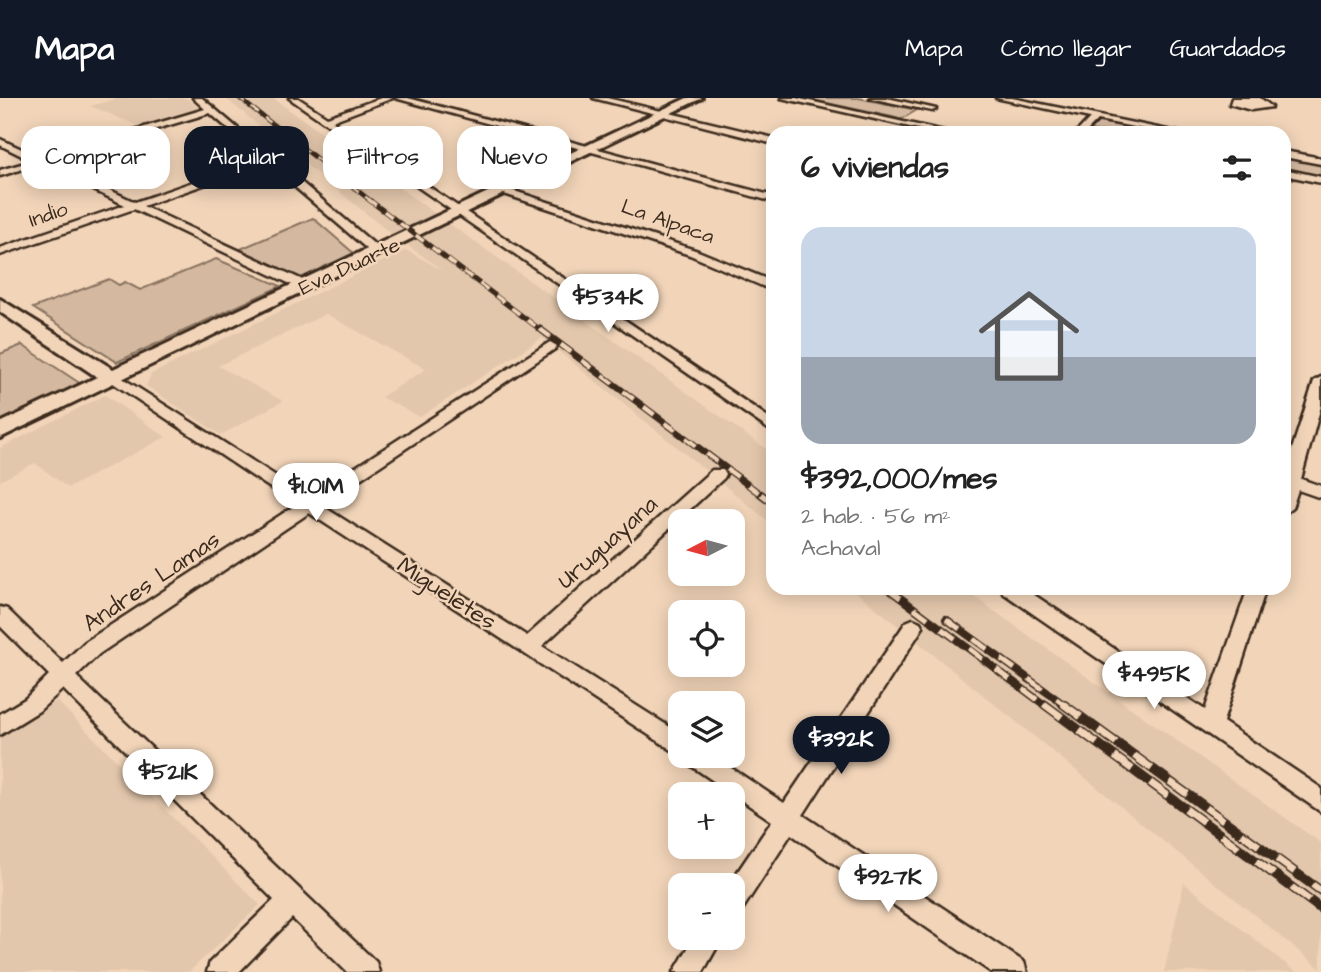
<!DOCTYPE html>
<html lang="es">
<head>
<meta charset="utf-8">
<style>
  body { margin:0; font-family:"Architects Daughter",sans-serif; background:#f2f2f2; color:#222; height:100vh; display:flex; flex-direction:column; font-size:26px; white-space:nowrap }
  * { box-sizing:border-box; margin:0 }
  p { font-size:23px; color:#767676 }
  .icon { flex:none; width:38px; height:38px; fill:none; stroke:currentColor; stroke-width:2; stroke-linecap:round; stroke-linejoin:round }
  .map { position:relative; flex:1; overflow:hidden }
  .sheet { position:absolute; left:766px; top:28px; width:525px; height:469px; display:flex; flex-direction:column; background:#fff; border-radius:21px; box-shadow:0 4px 18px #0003 }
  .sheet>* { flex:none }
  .hud { position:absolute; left:21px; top:28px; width:640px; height:63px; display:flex; gap:14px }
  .needle { width:46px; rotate:264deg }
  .controls { position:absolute; left:668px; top:411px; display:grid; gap:14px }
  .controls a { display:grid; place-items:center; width:77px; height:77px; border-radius:14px; background:#fff; box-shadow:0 4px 18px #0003; font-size:35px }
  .price { position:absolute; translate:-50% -60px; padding:0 16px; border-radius:24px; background:#fff; color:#222; font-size:23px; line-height:46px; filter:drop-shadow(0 2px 4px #0008) }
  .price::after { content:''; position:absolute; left:50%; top:42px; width:21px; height:16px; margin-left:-10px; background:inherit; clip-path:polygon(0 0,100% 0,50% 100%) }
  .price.on { background:#111827; color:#fff }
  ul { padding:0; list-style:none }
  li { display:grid; align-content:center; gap:14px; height:371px; padding:0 35px }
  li+li { border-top:2px solid #e0e0e0 }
  li span { display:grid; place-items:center; height:217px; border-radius:21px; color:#555 }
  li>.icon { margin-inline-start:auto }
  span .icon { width:126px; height:126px; fill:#fffc; stroke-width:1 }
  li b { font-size:30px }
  h2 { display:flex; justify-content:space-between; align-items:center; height:84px; padding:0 35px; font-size:30px }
  .chip { padding:0 24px; border-radius:21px; background:#fff; box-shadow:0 4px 18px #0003; font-size:24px; line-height:63px }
  .chip.on { background:#111827; color:#fff }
  header { display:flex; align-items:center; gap:42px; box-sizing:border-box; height:98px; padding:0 35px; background:#111827; color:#fff }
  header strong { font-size:33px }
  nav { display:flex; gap:38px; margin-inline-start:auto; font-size:24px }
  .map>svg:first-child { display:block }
  .built { fill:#e3c7ac }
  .green { fill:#d4b9a0; stroke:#88725f; stroke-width:2 }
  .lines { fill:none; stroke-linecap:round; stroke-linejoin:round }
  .street-casing { stroke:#3b2a1e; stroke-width:5 }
  .secondary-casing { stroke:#3b2a1e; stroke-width:6 }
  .street { fill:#f2d5b9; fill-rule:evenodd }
  .secondary { fill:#f2d5b9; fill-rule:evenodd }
  .rail-far4-casing { stroke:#3b2a1e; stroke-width:4.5 }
  .rail-far3-casing { stroke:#3b2a1e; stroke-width:5 }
  .rail-far2-casing { stroke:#3b2a1e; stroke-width:7 }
  .rail-far1-casing { stroke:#3b2a1e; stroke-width:8 }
  .rail-casing { stroke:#3b2a1e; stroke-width:10 }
  .rail-far4 { stroke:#f2d5b9; stroke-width:2.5; stroke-dasharray:8; stroke-linecap:butt }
  .rail-far3 { stroke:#f2d5b9; stroke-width:3.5; stroke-dasharray:10; stroke-linecap:butt }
  .rail-far2 { stroke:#f2d5b9; stroke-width:4.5; stroke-dasharray:13; stroke-linecap:butt }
  .rail-far1 { stroke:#f2d5b9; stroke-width:5; stroke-dasharray:17; stroke-linecap:butt }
  .rail { stroke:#f2d5b9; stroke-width:7; stroke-dasharray:22; stroke-linecap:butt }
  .labels { text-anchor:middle; stroke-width:5; stroke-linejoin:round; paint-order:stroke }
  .far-street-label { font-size:21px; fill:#3b2a1e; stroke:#f2d5b9 }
  .street-label { font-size:24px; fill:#3b2a1e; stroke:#f2d5b9 }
</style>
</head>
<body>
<header>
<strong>Mapa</strong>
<nav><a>Mapa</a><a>Cómo llegar</a><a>Guardados</a></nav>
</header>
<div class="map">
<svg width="1321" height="874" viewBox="0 0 1321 874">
  <rect width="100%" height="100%" fill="#f2d5b9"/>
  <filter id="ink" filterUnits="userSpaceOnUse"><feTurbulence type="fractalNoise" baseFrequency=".0143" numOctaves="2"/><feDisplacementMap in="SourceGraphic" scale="14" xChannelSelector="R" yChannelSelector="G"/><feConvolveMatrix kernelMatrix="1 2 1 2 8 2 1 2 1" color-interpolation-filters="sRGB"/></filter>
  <g filter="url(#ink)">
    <g class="built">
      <path d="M119,0H186L201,11L141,29L90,8Z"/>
      <path d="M225,0H273L773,356V427L542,240L420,319L381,299L426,271L326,216L218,268L283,303L221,337L146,288L151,276L406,152L444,173L391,136Z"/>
      <path d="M105,297L166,339L68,390L35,365L0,383V350Z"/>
      <path d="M851,490H962L1321,745V871Z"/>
      <path d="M57,603L260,807L189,874H0V640Z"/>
      <path d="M1184,785L1296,874H1164Z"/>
    </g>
    <g class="green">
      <path d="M803,0H858L917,12L902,21Z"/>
      <path d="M1098,24L1165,35L1089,33Z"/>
      <path d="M1284,58L1321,66V79L1285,72Z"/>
      <path d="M313,120L357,158L306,182L238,152Z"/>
      <path d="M216,161L281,188L117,264L33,210L109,181L119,187L125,184L140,192Z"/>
      <path d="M22,247L81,286L0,324V256Z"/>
    </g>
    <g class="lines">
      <g class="street-casing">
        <g id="street">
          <path d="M193,0H202L381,152V156H373L267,65L143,108L309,185V191H301L134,111L0,157V150L125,107L39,66L0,78V72L32,63L0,47V41L41,60L205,11ZM210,15L262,60L135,104L49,63Z"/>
          <path d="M289,0H298L327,19L381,0H393L332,23L774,323V335Z"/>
          <path d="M395,0H408L774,98V104Z"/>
          <path d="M593,0H607L774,40V46Z"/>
          <path d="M781,0H796L953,35H937Z"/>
          <path d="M870,0H887L936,11L932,13Z"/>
          <path d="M996,0H1012L1182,35H1165L1098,22L1085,35H1076L1090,20Z"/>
          <path d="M1232,0H1260L1272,9L1251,12L1230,6Z"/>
          <path d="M1284,53L1321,60V66L1284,59Z"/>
          <path d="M1284,71L1321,79V85L1284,77Z"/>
          <path d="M505,90L698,153L774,184V193L690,157L501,95V91Z"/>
          <path d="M550,244L557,248L555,251L321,407L527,538L712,372H724L726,376L724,380L542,548L681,636V658L309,415L99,556L76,578L376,864L379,874H347L292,820L239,874H207L210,864L274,802L63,591L39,613L0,637V616L25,601L49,577L0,528V509L7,511L63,565L85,544L296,407L104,279L106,276H116L309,399Z"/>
          <path d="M1321,279V308L1301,381L1321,388V400L1298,392L1292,410L1284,416V376L1314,283Z"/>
          <path d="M1001,490H1024L1205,612L1248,490H1266L1223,624L1321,690V714L1003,495Z"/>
          <path d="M913,521L920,524L923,529L920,534L803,717L1024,864L1027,874H991L791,736L742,812L733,816V788H728L772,723L687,665L684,658H713L784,705L906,524Z"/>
          <path d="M694,840H722L703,874H674Z"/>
        </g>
      </g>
      <g class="secondary-casing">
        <path id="secondary" d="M687,0H702L0,340V325L97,279L0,214V201L113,271Z"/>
      </g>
      <use href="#street" class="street"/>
      <use href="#secondary" class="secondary"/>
      <g class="rail-far4-casing">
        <path id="rail-far4" d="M239,0L371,103"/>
      </g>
      <g class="rail-far3-casing">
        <path id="rail-far3" d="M368,101L542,233"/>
      </g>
      <g class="rail-far2-casing">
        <path id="rail-far2" d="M540,231L763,398"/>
      </g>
      <g class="rail-far1-casing">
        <g id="rail-far1">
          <path d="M761,396L774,406"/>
          <path d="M887,490L1046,608"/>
          <path d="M946,521L1066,608"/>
        </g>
      </g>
      <g class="rail-casing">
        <g id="rail">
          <path d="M1044,606L1321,811"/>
          <path d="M1063,606L1321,793"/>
        </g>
      </g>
      <use href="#rail-far4" class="rail-far4"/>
      <use href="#rail-far3" class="rail-far3"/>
      <use href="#rail-far2" class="rail-far2"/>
      <use href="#rail-far1" class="rail-far1"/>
      <use href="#rail" class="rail"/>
    </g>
  </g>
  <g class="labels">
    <g class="far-street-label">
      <text transform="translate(48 116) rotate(-19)" y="7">Indio</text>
      <text transform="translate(668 123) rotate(19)" y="7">La Alpaca</text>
      <text transform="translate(349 168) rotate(-25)" y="7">Eva Duarte</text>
    </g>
    <g class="street-label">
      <text transform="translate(607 444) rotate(-42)" y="8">Uruguayana</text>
      <text transform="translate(151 483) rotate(-34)" y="8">Andres Lamas</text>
      <text transform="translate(447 495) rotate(33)" y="8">Migueletes</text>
    </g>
  </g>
</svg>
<div class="controls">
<a><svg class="needle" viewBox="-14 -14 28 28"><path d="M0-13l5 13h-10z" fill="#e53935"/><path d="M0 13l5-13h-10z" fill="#767676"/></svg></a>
<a><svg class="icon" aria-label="locate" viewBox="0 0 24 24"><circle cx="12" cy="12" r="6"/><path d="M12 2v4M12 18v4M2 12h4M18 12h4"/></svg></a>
<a><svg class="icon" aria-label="layers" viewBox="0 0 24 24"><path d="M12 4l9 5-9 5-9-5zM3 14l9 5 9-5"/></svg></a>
<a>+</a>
<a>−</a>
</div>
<b class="price" style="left:608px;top:236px">$534K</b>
<b class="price" style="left:316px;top:425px">$1.01M</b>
<b class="price" style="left:1154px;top:613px">$495K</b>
<b class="price on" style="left:841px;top:678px">$392K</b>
<b class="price" style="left:168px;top:711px">$521K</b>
<b class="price" style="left:888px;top:816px">$927K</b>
<div class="hud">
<a class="chip">Comprar</a>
<a class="chip on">Alquilar</a>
<a class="chip">Filtros</a>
<a class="chip">Nuevo</a>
</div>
<section class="sheet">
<h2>6 viviendas<svg class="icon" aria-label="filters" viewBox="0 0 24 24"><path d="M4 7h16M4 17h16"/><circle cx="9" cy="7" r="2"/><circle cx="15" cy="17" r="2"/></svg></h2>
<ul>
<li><span style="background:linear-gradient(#c9d6e8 60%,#9aa5b1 0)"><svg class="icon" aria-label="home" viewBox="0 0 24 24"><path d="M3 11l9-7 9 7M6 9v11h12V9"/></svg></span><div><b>$392,000/mes</b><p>2 hab. · 56 m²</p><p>Achaval</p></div></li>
</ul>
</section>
</div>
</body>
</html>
